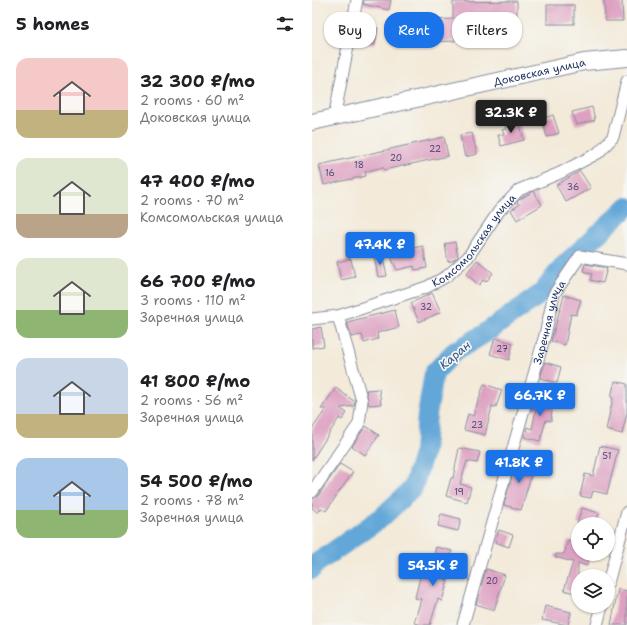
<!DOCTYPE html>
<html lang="en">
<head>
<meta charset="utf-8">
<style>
  body { margin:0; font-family:"Shantell Sans",sans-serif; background:#f2f2f2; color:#202124; height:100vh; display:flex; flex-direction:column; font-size:15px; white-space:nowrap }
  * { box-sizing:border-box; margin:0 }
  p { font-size:13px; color:#757577 }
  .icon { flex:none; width:22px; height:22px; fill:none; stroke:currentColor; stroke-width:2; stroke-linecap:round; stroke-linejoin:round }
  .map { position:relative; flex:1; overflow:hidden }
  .sheet { display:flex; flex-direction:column; background:#fff; width:312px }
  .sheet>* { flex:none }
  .hud { position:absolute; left:12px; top:12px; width:243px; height:36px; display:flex; gap:8px }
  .buttons { position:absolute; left:259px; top:517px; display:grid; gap:8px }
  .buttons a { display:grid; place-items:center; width:44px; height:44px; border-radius:50%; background:#fff; box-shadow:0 1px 3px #0004; font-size:20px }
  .price { position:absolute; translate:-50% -34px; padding:0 9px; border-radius:4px; background:#1a73e8; color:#fff; font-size:13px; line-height:26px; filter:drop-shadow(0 1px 2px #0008) }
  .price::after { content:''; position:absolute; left:50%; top:24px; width:12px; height:9px; margin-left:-6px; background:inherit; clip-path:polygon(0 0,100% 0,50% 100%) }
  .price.selected { background:#222; color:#fff }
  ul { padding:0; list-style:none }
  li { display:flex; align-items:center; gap:12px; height:100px; padding:0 16px }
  li span { display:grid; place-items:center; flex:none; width:112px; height:80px; border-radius:12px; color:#555 }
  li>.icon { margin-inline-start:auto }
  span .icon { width:48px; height:48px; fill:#fffc; stroke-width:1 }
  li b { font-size:17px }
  h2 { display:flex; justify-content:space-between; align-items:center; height:48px; padding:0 16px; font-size:17px }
  .chip { padding:0 14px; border-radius:16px; background:#fff; box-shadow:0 1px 3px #0004; font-size:14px; line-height:36px }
  .chip.selected { background:#1a73e8; color:#fff }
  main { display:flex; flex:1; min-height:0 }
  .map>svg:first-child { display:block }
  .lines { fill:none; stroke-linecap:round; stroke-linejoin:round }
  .river { stroke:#64a7d8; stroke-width:20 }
  .building { fill:#dda0c1 }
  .minor-casing { stroke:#878c9c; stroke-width:13 }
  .secondary-casing { stroke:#878c9c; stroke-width:18 }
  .minor { stroke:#fff; stroke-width:11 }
  .secondary { stroke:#fff; stroke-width:16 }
  .labels { text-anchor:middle; stroke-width:3.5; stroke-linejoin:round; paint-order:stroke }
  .number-label { font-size:9px; fill:#4c4b77 }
  .street-label { font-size:11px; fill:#1b2f5e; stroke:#f6f6f2 }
  .water-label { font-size:12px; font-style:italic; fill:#355989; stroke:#f6f6f2 }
</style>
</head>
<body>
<main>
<section class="sheet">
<h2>5 homes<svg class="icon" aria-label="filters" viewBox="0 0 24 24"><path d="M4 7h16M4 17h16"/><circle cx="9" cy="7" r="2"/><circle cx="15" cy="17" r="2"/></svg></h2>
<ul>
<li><span style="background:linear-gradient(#f6c9c9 65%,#c2b280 0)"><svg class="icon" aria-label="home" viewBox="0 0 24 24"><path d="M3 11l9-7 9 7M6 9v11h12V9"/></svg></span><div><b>32 300 ₽/mo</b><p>2 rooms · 60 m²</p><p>Доковская улица</p></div></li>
<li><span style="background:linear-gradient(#dfe7d0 70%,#b9a48a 0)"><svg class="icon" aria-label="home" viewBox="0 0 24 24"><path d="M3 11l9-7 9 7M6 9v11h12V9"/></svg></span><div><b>47 400 ₽/mo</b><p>2 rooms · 70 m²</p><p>Комсомольская улица</p></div></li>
<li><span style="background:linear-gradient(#dfe7d0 65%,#8fb573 0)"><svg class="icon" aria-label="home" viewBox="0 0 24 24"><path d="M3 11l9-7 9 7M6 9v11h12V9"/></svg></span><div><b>66 700 ₽/mo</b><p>3 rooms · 110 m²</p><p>Заречная улица</p></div></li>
<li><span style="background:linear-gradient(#c9d6e8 70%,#c2b280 0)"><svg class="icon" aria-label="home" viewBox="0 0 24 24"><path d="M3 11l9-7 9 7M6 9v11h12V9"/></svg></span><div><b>41 800 ₽/mo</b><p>2 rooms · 56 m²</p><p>Заречная улица</p></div></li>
<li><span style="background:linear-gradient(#a9c7e8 65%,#8fb573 0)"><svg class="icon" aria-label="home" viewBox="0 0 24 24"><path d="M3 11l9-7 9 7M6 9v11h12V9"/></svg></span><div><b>54 500 ₽/mo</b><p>2 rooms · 78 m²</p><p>Заречная улица</p></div></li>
</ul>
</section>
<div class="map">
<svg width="315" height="625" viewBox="0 0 315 625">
  <rect width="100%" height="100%" fill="#f6f6f2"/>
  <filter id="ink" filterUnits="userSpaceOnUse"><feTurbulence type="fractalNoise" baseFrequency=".025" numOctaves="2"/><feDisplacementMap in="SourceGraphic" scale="8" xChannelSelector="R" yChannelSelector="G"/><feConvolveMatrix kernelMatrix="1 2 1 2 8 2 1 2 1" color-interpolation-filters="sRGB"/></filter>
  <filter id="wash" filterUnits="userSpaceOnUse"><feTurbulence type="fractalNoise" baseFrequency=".012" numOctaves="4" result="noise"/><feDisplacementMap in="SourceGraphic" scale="16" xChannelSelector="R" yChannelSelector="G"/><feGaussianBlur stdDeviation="0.9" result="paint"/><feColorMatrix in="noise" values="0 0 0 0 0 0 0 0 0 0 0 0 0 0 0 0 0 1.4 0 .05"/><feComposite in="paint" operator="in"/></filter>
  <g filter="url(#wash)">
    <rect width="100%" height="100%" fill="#f3ead9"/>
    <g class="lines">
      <path class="river" d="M0,569L2,565L69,518L101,488L112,451L115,415L122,373L142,352L172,334L230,293L250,267L315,207"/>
    </g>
    <g id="blocks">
      <g class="building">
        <path d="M52,0H79L77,10L51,4Z"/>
        <path d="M292,0H310L311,21H293Z"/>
        <path d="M205,1V24L143,25V41L119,42L118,20L141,19V2Z"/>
        <rect x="235" y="5" width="27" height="19"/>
        <path d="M47,25L66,28L63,45L44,42Z"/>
        <path d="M280,107L283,120L264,125L260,112Z"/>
        <path d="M241,115L247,133L235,137L230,119Z"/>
        <path d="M207,121L212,140L189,146L186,135L192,134L190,130L194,129L193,125Z"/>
        <path d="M160,133L165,154L153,157L148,135Z"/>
        <path d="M132,137L136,156L72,170L71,167L53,172L54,176L12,185L7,165Z"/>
        <path d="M268,171L279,188L254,202L244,185Z"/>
        <path d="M222,191L230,205L205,220L199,210L207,205L205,202L208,199Z"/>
        <path d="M99,239L101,248L111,246L115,268L103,270L102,266L85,270L77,253L93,250L91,241Z"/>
        <path d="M143,242L146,257L142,260L136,262L133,244Z"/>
        <path d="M70,254L75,276L66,277L62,256Z"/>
        <path d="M39,259L43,277L29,280L25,262Z"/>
        <path d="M165,260L181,273L174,282L171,280L167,285L154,274Z"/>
        <path d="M273,264L295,268L291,283L278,280L280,274L271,271Z"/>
        <path d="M120,293L129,312L107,322L99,303Z"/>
        <path d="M252,295L269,300L264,315L259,314L253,345L239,341Z"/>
        <path d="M83,310L87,327L65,333L66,339L52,343L50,335L39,337L35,322Z"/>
        <path d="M9,327L12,346L0,348V329Z"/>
        <path d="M183,338L201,343L197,360L178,354Z"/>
        <path d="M233,362L249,367L245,383L228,378Z"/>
        <path d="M303,381L315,384V413L310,434L294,430L301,398L299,397Z"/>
        <path d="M172,384L190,390L184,407L180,406L173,435L152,430L156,414L161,416Z"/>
        <path d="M24,388L43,402L42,406L28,408L35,413L30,420L27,418L0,460V429L14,409H9Z"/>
        <path d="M67,389L69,404L57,405L54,390Z"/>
        <path d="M223,395L241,399L239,421L234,420L228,441L212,437L215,427L220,429L224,410L219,409Z"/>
        <path d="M54,426L67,435L53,455L40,446Z"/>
        <path d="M288,446L306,450L295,494L281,491L279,498L268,496L273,474L281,476Z"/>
        <path d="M147,448L168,452L165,463L155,461L148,484L159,487L155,502L134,496L139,478H141Z"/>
        <path d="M205,458L223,462L209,510L192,505Z"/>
        <path d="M28,464L41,472L14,511L9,508L6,513L0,508V499L6,496Z"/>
        <path d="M270,508L287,513L284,524H265Z"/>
        <path d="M129,514L149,519L146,531L126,526Z"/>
        <path d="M187,530L201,535L197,547L183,542Z"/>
        <path d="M256,540L266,542V554H278L275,566L266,563V594L252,590L261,562L243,557L244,554H252Z"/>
        <path d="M124,547L140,551L133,580H136L130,601L126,599L118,625H110L102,623L109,599L103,598L109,573L117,575Z"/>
        <path d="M174,569L193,575L182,610L164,604Z"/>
        <path d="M306,589L315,591V625H299Z"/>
        <path d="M233,606L259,612L256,625L230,620Z"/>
      </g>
    </g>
  </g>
  <g filter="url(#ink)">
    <use href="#blocks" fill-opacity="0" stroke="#878c9c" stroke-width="1"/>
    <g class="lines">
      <g class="minor-casing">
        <g id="minor">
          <path d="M22,118L45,0"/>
          <path id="s1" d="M0,319L26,316L115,287L135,276L156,257L187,211L207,190L248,173L286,153L301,137L315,81"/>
          <path d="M0,492L47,424L50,401L26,316"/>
          <path d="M296,583L315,512"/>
          <path id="s2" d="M151,625L233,335L242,294L268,256L315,264"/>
          <path d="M285,625L290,606"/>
        </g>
      </g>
      <g class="secondary-casing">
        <g id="secondary">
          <path id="s3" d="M0,122L272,62L315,58"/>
        </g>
      </g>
      <use href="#minor" class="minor"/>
      <use href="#secondary" class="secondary"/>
    </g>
  </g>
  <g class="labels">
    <g class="number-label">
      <text x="123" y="152">22</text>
      <text x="84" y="161">20</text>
      <text x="47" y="168">18</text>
      <text x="18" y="176">16</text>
      <text x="261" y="190">36</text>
      <text x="114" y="310">32</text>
      <text x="190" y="352">27</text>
      <text x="165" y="428">23</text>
      <text x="295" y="459">51</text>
      <text x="147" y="495">19</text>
      <text x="180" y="584">20</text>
    </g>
    <g class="street-label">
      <text dy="4" stroke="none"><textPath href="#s3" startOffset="233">Доковская улица</textPath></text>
      <text dy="4" stroke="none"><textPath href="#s1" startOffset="187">Комсомольская улица</textPath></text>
      <text dy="4" stroke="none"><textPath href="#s2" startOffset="315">Заречная улица</textPath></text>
    </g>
    <g class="water-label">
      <text transform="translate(143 355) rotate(-40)" y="4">Каран</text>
    </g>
  </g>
</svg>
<div class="buttons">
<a><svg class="icon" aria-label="locate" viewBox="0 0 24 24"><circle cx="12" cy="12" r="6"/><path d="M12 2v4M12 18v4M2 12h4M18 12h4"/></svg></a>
<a><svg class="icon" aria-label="layers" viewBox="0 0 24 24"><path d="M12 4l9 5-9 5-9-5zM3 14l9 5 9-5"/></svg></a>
</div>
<b class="price selected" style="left:199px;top:134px">32.3K ₽</b>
<b class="price" style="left:68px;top:266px">47.4K ₽</b>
<b class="price" style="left:228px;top:417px">66.7K ₽</b>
<b class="price" style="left:207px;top:484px">41.8K ₽</b>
<b class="price" style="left:121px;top:587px">54.5K ₽</b>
<div class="hud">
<a class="chip">Buy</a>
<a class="chip selected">Rent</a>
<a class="chip">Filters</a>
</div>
</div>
</main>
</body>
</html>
